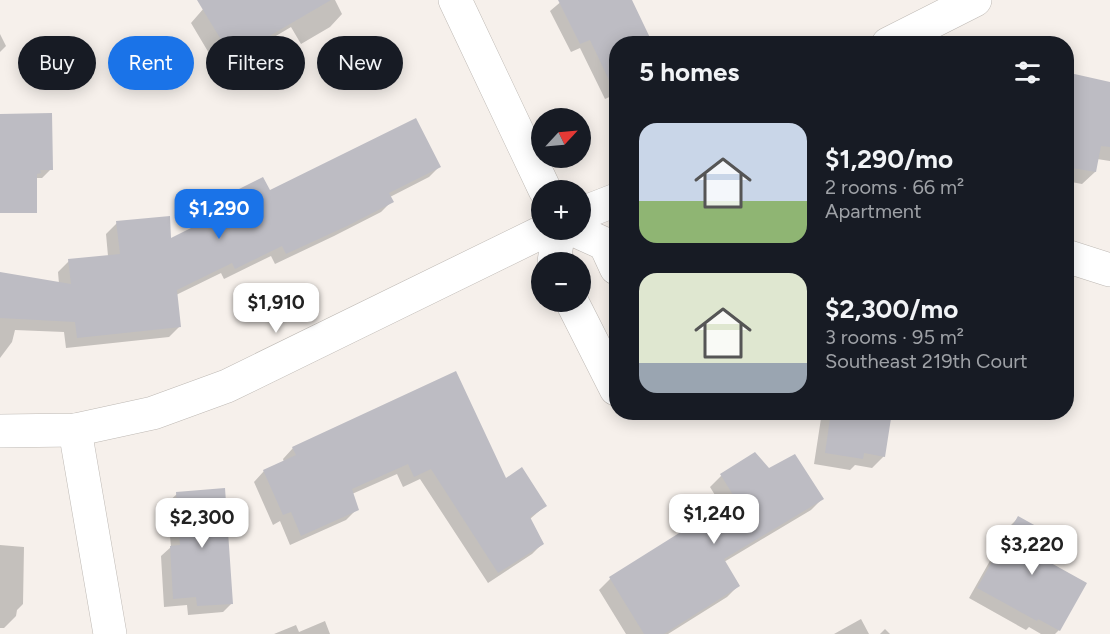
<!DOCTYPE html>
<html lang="en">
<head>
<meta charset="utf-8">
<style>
  body { margin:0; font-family:Figtree,sans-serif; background:#242831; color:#f1f3f6; height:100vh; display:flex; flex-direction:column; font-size:22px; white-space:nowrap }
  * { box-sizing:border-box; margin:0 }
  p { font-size:20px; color:#9ea1a6 }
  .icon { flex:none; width:33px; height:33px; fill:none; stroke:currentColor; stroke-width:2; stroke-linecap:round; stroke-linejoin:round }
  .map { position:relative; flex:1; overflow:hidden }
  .sheet { position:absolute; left:609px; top:36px; width:465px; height:384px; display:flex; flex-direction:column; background:#171b24; border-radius:24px; box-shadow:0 3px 15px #0003 }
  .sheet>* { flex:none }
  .guide { position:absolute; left:18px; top:36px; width:501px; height:54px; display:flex; gap:12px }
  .needle { width:39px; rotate:64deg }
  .fabs { position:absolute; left:531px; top:108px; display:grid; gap:12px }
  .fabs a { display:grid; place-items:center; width:60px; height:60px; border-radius:50%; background:#171b24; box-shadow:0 3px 15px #0003; font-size:30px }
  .price { position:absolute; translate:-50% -51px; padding:0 14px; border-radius:12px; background:#fff; color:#222; font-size:20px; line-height:39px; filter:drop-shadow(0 2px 3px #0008) }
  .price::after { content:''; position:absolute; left:50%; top:36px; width:18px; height:14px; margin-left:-9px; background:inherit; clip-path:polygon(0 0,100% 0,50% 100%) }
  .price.current { background:#1a73e8; color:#fff }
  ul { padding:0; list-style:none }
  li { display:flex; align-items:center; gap:18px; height:150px; padding:0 30px }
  li span { display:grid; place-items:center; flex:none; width:168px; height:120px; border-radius:18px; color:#555 }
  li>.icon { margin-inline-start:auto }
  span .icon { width:72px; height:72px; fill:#fffc; stroke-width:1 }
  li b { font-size:26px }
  h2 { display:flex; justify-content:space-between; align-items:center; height:72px; padding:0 30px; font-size:26px }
  .chip { padding:0 21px; border-radius:27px; background:#171b24; box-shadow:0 3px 15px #0003; font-size:21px; line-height:54px }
  .chip.current { background:#1a73e8; color:#fff }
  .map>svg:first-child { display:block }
  .shadow { fill:#0003 }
  .building { fill:#bdbcc3 }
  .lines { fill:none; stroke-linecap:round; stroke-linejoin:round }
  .minor-casing { stroke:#beb9b4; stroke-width:34 }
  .minor { stroke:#fff; stroke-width:33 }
</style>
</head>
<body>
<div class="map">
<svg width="1110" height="634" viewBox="0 0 1110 634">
  <rect width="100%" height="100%" fill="#f6f0eb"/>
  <g class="shadow">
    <path d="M211,0H335L342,14L330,27L301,44L291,27L219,70L191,23Z"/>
    <path d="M563,0H631L616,44V94L605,99L580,48L571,52L550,11Z"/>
    <path d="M0,34L6,46L0,52Z"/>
    <path d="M1066,74L1110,84V161L1097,159L1095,172L1082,184L1066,181Z"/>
    <path d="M0,115L51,169L42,178H35L0,197Z"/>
    <path d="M440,166L429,177L390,197L392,201L381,212L334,236L275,264L271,256L224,279L221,273L176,295L180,326L169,337L66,348L64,332L15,330L12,342L0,358V273L59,284L58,272L69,261L108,256L106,234L117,223L170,240L228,211L225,203L236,192L262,179L269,192Z"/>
    <path d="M456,373L505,480L545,506L530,519L543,543L532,554L488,583L420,479L403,487L397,474L352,494L357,509L346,520L290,545L280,521L273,525L254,482L264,471L284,462L283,459L293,448Z"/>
    <path d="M822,412H890L884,456L872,468L855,465L850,470L814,464Z"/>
    <path d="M755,454L769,470L822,499L811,510L724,562L739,585L727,597L668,634H626L599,590L610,579L723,508L710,487L721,476Z"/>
    <path d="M177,494L232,603L223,612L188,615L187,605L164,607L161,556L171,547L167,503Z"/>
    <path d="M1018,518L1049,563L1059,630L1055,634H1041L1029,627L1026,630L969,598L1009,527Z"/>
    <path d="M0,545L24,547L23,604L17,610L16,616L4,628H0Z"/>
    <path d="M861,619L869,634H834Z"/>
    <path d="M325,621L330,634H274L296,625L299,632Z"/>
    <path d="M885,629L890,634H880Z"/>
  </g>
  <g class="building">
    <path d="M197,0H331L232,58Z"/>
    <path d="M558,0H632L653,44H616V95L590,40L580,44Z"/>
    <path d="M1070,73L1110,82V147L1101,146L1096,172L1066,167V95Z"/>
    <path d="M52,113L53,170H40L41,173L37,174V213H0V114Z"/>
    <path d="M416,118L441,167L389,193L394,202L347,226L286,254L282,246L235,269L232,263L177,290L181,327L77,338L75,322L0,318V272L71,284L68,259L120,254L116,221L170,216L171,238L241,203L235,191L263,177L270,190Z"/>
    <path d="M456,371L506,478L522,467L547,506L530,517L544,544L498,573L431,469L414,477L408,464L352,489L359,510L301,536L291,512L283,515L263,470L296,455L292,447Z"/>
    <path d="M831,412H892L885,457L864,453L863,459L825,453Z"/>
    <path d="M755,452L769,468L795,454L824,499L724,559L740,586L664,634H644L609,577L735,498L720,474Z"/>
    <path d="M225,488L233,604L197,606L196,597L173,599L170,546L180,545L176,492Z"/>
    <path d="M1018,516L1063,541L1051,563L1087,583L1060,631L1038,619L1037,621L977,588Z"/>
  </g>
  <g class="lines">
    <g class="minor-casing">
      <g id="minor">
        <path d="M455,0L545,190"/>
        <path d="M888,44L975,0"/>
        <path d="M580,214L616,200"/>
        <path d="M574,230L605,244L616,268"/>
        <path d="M1066,256L1110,270"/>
        <path d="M554,262L559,230"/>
        <path d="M572,302L616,389"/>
        <path d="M75,430L110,634"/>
        <path d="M0,431L75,430L153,413L227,386L546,230"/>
      </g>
    </g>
    <use href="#minor" class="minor"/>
  </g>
</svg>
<div class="fabs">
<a><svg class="needle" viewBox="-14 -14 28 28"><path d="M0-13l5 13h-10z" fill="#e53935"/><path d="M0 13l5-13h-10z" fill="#9ea1a6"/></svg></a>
<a>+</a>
<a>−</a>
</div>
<b class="price current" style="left:219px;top:240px">$1,290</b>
<b class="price" style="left:276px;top:334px">$1,910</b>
<b class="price" style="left:714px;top:545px">$1,240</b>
<b class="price" style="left:202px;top:549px">$2,300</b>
<b class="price" style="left:1032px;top:576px">$3,220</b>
<div class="guide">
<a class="chip">Buy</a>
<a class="chip current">Rent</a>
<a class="chip">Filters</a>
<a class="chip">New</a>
</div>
<section class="sheet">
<h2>5 homes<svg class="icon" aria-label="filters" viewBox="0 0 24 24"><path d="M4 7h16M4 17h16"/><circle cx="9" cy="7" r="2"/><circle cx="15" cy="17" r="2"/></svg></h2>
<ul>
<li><span style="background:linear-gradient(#c9d6e8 65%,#8fb573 0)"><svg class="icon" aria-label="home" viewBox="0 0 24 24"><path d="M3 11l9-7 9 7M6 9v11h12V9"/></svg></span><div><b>$1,290/mo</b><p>2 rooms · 66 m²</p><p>Apartment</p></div></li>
<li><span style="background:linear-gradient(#dfe7d0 75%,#9aa5b1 0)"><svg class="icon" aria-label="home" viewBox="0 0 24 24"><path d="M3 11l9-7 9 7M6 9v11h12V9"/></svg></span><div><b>$2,300/mo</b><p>3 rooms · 95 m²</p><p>Southeast 219th Court</p></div></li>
</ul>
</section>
</div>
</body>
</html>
